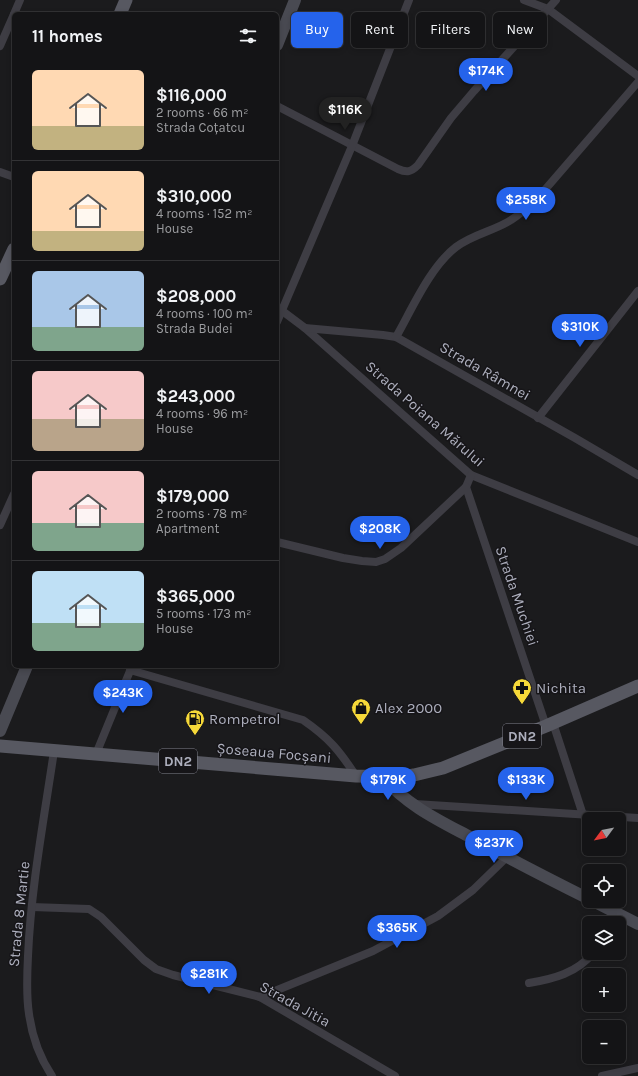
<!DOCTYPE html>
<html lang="en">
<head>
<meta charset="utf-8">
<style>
  body { margin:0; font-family:Karla,sans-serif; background:#212123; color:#f1f3f6; height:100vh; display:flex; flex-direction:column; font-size:15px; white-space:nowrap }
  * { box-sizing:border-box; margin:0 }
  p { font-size:13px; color:#9d9ea1 }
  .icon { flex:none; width:22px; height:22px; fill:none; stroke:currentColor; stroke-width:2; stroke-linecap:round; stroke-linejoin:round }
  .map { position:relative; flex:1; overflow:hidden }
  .side { position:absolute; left:12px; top:12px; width:267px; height:656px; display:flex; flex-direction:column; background:#141416; border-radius:6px; box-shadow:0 2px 6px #0003,0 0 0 1px #333335 }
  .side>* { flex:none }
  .guide { position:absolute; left:291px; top:12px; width:287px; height:36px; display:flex; gap:8px }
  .needle { width:26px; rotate:238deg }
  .fabs { position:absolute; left:582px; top:812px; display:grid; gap:8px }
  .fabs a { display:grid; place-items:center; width:44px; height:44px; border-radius:6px; background:#141416; box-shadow:0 2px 6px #0003,0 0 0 1px #333335; font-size:20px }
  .price { position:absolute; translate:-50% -34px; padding:0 9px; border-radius:14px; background:#2563eb; color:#fff; font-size:13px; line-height:26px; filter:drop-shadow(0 1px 2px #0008) }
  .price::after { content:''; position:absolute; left:50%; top:24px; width:12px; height:9px; margin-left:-6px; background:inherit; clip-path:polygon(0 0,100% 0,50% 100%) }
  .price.on { background:#222; color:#fff }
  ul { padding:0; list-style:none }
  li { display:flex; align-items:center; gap:12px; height:100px; padding:0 20px }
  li+li { border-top:1px solid #333335 }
  li span { display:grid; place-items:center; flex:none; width:112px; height:80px; border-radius:6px; color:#555 }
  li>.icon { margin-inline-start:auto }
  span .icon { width:48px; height:48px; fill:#fffc; stroke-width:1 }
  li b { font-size:17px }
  h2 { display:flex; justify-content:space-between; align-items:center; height:48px; padding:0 20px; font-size:17px }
  .chip { padding:0 14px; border-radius:6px; background:#141416; box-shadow:0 2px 6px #0003,0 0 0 1px #333335; font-size:14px; line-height:36px }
  .chip.on { background:#2563eb; color:#fff }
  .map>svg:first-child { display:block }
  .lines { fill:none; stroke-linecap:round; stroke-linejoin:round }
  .street { stroke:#3e3d44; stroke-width:8 }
  .secondary { stroke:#494a52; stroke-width:12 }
  .primary { stroke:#575861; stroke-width:13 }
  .labels { text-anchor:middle; stroke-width:3; stroke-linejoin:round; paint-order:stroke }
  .shield { fill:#161518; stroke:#80818c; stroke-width:1 }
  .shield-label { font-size:14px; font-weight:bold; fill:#adafbd }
  .street-label { font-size:15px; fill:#adafbd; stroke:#161518 }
  .poi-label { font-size:15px; fill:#adafbd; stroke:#161518; text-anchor:start }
</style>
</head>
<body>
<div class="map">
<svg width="638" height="1076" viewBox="0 0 638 1076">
  <rect width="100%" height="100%" fill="#1b1b1d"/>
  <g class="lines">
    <g class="street">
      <path d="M524,0L548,9L638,76"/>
      <path d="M14,14L20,0"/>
      <path d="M0,46L14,14"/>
      <path d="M277,106L398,169C407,173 411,172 418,165L451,118L474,91L556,0"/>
      <path d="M0,172L14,177"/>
      <path d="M277,307L305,328L471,475L638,542"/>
      <path d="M277,322L352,146L409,0"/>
      <path d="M305,328L383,335L396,337L575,438L638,475"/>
      <path d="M396,337C412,309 430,267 456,247C473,234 494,231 511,220C523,213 533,202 543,192L638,82"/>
      <path d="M538,418L638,291"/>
      <path d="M471,475L466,487L546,726"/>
      <path d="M0,525L14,494"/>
      <path d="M277,542L343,558L362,561L376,562L385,559L401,548L466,487"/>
      <path d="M130,670L303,720C329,738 339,750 356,776"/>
      <path d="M553,723L583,815"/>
      <path d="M96,754L132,666"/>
      <path d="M415,804L638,818"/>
      <path d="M32,907L89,909L101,917L144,960L156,969L173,975L260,997L395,1076"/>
      <path d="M611,923L616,913"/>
      <path d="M529,983C553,979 577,973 593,953"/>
      <path d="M260,997L373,951L438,916L473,890L507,857"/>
      <path d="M52,1076C40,1058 32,1036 29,1014C26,995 27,975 28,956C31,887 44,819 54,751"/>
      <path d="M602,1076L638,1068"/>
    </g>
    <g class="secondary">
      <path d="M277,45L295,0"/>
      <path d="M0,731L27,666"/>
      <path d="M383,777C406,805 440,821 470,837C510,859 549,879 589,899"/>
      <path d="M593,901L638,924"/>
    </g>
    <g class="primary">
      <path d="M120,14L126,0"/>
      <path d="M0,279L14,249"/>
      <path d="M0,746L356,776L402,777L414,775L443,768L546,726L638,686"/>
    </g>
  </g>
  <defs>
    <g id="pharmacy-pin" transform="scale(1)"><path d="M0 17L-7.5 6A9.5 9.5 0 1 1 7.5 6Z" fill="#f6d939" stroke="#161518"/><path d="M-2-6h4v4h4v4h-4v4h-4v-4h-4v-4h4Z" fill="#111"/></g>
    <g id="shop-pin" transform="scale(1)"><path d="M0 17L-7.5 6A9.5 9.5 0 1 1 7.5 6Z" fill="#f6d939" stroke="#161518"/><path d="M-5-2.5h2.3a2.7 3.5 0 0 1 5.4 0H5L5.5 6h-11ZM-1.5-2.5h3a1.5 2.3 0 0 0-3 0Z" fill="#111"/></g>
    <g id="fuel-pin" transform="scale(1)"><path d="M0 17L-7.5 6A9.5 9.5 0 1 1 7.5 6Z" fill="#f6d939" stroke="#161518"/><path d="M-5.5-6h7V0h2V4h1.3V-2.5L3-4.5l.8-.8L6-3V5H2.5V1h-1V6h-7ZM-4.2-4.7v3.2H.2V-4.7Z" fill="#111"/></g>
  </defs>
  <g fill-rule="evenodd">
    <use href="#pharmacy-pin" x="522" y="688"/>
    <use href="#shop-pin" x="361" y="708"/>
    <use href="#fuel-pin" x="195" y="719"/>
  </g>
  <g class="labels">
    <g class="shield">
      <rect x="503" y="724" width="38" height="24" rx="3"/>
      <rect x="159" y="749" width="38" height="24" rx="3"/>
    </g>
    <g class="shield-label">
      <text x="522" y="741">DN2</text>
      <text x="178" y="766">DN2</text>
    </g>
    <g class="street-label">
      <text transform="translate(485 371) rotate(30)" y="5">Strada Râmnei</text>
      <text transform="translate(425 414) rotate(41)" y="5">Strada Poiana Mărului</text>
      <text transform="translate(517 596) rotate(71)" y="5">Strada Muchiei</text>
      <text transform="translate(274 753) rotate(5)" y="5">Șoseaua Focșani</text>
      <text transform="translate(19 914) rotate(-84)" y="5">Strada 8 Martie</text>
      <text transform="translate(295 1004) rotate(29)" y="5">Strada Jitia</text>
    </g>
    <g class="poi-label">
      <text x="536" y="693">Nichita</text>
      <text x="375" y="713">Alex 2000</text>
      <text x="209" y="724">Rompetrol</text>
    </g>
  </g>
</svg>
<div class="fabs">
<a><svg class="needle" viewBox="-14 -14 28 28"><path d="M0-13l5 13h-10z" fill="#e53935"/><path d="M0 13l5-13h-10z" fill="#9d9ea1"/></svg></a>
<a><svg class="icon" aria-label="locate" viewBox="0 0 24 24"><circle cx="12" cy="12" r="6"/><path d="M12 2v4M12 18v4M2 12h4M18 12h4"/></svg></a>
<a><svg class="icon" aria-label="layers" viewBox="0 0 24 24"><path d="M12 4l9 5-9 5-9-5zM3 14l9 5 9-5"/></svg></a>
<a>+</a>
<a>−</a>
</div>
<b class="price" style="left:486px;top:92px">$174K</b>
<b class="price on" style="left:345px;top:131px">$116K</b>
<b class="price" style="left:526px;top:221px">$258K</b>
<b class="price" style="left:580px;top:348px">$310K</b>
<b class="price" style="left:380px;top:550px">$208K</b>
<b class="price" style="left:123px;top:714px">$243K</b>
<b class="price" style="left:388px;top:801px">$179K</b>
<b class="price" style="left:526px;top:801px">$133K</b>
<b class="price" style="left:494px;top:864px">$237K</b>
<b class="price" style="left:397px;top:949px">$365K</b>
<b class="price" style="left:209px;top:995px">$281K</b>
<div class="guide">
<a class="chip on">Buy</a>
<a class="chip">Rent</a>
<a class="chip">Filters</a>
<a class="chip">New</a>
</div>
<section class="side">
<h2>11 homes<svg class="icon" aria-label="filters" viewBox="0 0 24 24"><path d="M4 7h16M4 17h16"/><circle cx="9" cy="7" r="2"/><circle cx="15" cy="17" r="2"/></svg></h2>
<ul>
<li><span style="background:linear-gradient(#ffd9b3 70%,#c2b280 0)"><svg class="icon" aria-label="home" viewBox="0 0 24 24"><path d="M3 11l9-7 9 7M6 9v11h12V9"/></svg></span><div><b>$116,000</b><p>2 rooms · 66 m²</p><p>Strada Coțatcu</p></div></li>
<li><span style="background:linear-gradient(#ffd9b3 75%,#c2b280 0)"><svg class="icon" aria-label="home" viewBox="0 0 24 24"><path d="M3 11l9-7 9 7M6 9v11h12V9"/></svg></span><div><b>$310,000</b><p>4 rooms · 152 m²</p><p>House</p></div></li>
<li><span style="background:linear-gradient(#a9c7e8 70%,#7fa58c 0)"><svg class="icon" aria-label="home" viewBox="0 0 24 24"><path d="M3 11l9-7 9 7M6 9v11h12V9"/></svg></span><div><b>$208,000</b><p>4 rooms · 100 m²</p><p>Strada Budei</p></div></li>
<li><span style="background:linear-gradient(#f6c9c9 60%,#b9a48a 0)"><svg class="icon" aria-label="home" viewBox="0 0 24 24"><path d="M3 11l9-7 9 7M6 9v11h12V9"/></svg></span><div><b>$243,000</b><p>4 rooms · 96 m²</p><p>House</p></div></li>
<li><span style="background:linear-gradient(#f6c9c9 65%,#7fa58c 0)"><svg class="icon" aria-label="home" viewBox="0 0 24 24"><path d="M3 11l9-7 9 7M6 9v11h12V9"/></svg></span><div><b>$179,000</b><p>2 rooms · 78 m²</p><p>Apartment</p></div></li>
<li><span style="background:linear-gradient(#bfe0f5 65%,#7fa58c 0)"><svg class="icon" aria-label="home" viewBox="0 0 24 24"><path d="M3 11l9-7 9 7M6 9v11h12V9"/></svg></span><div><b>$365,000</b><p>5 rooms · 173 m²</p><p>House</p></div></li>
</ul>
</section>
</div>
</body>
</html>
